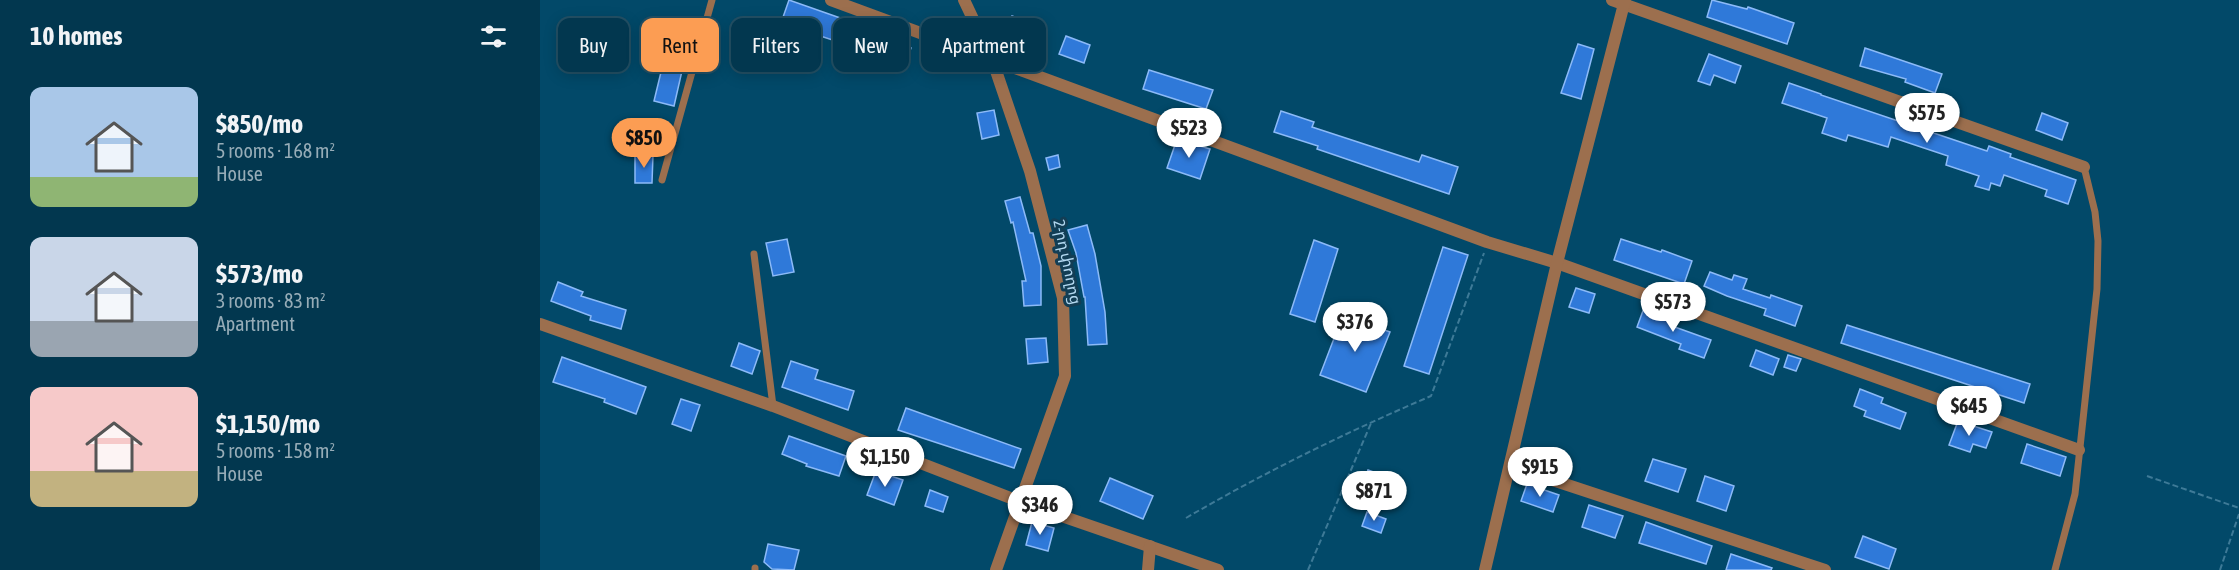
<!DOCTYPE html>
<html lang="en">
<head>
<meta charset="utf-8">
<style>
  body { margin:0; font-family:"Asap Condensed","Noto Sans Armenian",sans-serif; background:#0c3f56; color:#f1f3f6; height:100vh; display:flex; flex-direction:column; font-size:22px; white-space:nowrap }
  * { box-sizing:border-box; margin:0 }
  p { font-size:20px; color:#96acb7 }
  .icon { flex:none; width:33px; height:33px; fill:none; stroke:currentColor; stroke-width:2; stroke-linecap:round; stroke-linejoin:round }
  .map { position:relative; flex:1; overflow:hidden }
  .panel { display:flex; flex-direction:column; background:#02374f; width:540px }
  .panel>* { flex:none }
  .hud { position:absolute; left:18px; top:18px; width:570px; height:54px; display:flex; gap:12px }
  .price { position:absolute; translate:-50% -51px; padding:0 14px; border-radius:21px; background:#fff; color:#222; font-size:20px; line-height:39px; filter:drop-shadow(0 2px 3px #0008) }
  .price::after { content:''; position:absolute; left:50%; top:36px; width:18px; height:14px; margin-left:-9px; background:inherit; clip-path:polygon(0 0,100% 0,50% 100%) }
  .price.on { background:#fc9d53; color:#111 }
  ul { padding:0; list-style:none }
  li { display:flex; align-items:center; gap:18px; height:150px; padding:0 30px }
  li span { display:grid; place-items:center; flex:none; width:168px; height:120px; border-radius:12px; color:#555 }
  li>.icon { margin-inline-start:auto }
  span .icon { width:72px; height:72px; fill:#fffc; stroke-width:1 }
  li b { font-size:26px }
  h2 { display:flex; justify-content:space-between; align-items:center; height:72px; padding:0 30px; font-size:26px }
  .chip { padding:0 21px; border-radius:12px; background:#02374f; box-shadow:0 3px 15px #0003,0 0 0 2px #235166; font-size:21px; line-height:54px }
  .chip.on { background:#fc9d53; color:#111 }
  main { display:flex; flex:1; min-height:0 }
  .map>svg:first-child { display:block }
  .building { fill:#2f79d9; stroke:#8cbaf8; stroke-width:1.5 }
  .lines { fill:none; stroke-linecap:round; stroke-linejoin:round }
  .path { stroke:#3e7a97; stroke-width:2; stroke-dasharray:6 3; stroke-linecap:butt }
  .service { stroke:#9c6f4e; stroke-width:7 }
  .minor { stroke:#9c6f4e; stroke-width:12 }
  .labels { text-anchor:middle; stroke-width:6; stroke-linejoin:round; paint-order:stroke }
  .street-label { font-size:16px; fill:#b3d8f0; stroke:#133e55 }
</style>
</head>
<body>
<main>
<section class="panel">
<h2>10 homes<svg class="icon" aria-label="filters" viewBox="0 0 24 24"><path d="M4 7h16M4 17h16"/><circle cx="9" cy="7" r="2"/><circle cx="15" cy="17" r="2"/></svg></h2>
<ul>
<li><span style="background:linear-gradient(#a9c7e8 75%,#8fb573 0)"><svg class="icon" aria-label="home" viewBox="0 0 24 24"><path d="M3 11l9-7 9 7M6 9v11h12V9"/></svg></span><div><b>$850/mo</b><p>5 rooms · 168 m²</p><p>House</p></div></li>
<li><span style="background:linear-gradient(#c9d6e8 70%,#9aa5b1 0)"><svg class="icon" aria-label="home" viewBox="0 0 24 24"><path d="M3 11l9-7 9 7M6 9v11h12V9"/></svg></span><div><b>$573/mo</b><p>3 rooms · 83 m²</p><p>Apartment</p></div></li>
<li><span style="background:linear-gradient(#f6c9c9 70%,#c2b280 0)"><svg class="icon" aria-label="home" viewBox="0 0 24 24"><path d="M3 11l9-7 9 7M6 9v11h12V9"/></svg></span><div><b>$1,150/mo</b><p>5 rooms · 158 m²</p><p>House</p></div></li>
</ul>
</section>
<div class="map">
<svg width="1699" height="570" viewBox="0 0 1699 570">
  <rect width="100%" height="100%" fill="#024969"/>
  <g class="building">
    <path d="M249,0L306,20L339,34L338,37L371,48L363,69L334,59L335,54L241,23Z"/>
    <path d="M1172,0L1207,9L1208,7L1254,23L1247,44L1167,17Z"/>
    <path d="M472,16L497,25L490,42L466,33Z"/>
    <path d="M526,36L550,45L544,63L519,54Z"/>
    <path d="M132,42L151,47L147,62H144L134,106L114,101L122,68L126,69Z"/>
    <path d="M1038,44L1054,49L1041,99L1021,93Z"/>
    <path d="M1325,48L1402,74L1395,93L1365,82L1366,79L1320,66Z"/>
    <path d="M1169,54L1201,66L1195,83L1174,75L1170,85L1158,81Z"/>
    <path d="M609,70L673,90L666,109L603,89Z"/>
    <path d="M1249,83L1281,94V95L1447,151L1449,146L1471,154L1470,157L1536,180L1528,204L1505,196L1507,190L1464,175L1460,186L1451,183L1449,190L1435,186L1439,176L1406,165L1408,156L1351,137L1348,147L1308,135L1306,141L1282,133L1287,118L1242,103Z"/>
    <path d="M454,110L459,135L442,139L437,113Z"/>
    <path d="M741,111L774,122L772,127L879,162L882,155L918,167L909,194L777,149L778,146L734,132Z"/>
    <path d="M1502,113L1528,123L1522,140L1496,130Z"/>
    <path d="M637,139L670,149L660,179L627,168Z"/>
    <path d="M95,155H113L112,183H95Z"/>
    <path d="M518,155L520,167L509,170L506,158Z"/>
    <path d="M480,197L490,233H493L501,266V305L484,306L482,281H486L473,222L471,223L465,201Z"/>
    <path d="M547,225L555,254L565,312L567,344L548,345L545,297H544L536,253L528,230Z"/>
    <path d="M247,239L254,272L233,276L226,243Z"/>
    <path d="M1081,239L1121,252L1122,250L1152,261L1144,284L1074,260Z"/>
    <path d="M774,240L798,249L775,322L750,314Z"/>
    <path d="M903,247L928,255L889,374L864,366Z"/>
    <path d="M1170,272L1192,280L1194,275L1207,279L1203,289L1230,298L1231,295L1262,306L1255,326L1224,315L1226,309L1187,296L1164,286Z"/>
    <path d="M18,282L43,292L41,296L86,310L81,329L50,320L51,316L11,301Z"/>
    <path d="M1036,288L1055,294L1049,313L1029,307Z"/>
    <path d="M1104,308L1134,319L1132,326L1171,340L1164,358L1139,349L1141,344L1097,327Z"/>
    <path d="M803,315L850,332L826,392L780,375Z"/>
    <path d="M1307,325L1490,384L1484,403L1301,343Z"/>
    <path d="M506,338L508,362L488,364L486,339Z"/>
    <path d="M199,343L220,351L212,374L191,366Z"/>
    <path d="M1216,350L1239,359L1233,375L1210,366Z"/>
    <path d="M1248,355L1261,359L1256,371L1244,367Z"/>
    <path d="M22,357L106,387L96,414L64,402L65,399L13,382Z"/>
    <path d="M251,361L278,370L275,379L314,391L308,410L242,387Z"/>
    <path d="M1320,389L1343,398L1341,403L1366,413L1360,429L1324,416L1326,411L1314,406Z"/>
    <path d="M141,399L160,405L151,431L132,424Z"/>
    <path d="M366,408L481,449L474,468L358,430Z"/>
    <path d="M1418,421L1452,432L1446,448L1433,444L1430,452L1409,445Z"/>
    <path d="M249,436L306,456L299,476L266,466L267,464L242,454Z"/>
    <path d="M1487,444L1526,457L1520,476L1481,463Z"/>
    <path d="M1113,459L1146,469L1138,492L1105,481Z"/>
    <path d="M828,470L847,477L842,491L823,484Z"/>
    <path d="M336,471L363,480L354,505L327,495Z"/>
    <path d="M1165,476L1194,486L1186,511L1157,501Z"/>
    <path d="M570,478L613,496L603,519L560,501Z"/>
    <path d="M987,484L1019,495L1013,512L981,501Z"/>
    <path d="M390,490L408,497L403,512L385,506Z"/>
    <path d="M1049,505L1083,516L1075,538L1042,527Z"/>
    <path d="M827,512L846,519L841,533L822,526Z"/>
    <path d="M492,522L514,528L508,551L486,545Z"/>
    <path d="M1106,522L1172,546L1166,564L1099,543Z"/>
    <path d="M1323,536L1356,549L1349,569L1315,557Z"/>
    <path d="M228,544L259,550L254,570L232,569L224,562Z"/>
    <path d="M1191,554L1232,568L1231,570H1186Z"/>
  </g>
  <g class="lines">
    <g class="path">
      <path d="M1607,476L1699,508"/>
      <path d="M646,518C725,472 807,432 891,396L944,253"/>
      <path d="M768,570L832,421"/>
      <path d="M1680,570L1699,514"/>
    </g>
    <g class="service">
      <path d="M122,180L172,0"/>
      <path d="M214,254L233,406"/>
      <path d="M215,570V568"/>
      <path d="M1515,570L1535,494L1557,289L1558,241L1555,212L1544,167"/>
    </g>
    <g class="minor">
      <path d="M291,0L947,242L1017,263L1539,450"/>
      <path d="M424,0L452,59L490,171L523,298L525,376L456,570"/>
      <path d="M1072,0L1544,167"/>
      <path d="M0,324L233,406L481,502L678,570"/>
      <path d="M970,466L1285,570"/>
      <path d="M608,570L610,546"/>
      <path d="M945,570L1017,263L1085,0"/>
    </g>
  </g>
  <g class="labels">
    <g class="street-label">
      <text transform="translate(528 262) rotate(78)" y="6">2-րդ փողոց</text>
    </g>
  </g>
</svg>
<b class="price" style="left:1387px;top:144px">$575</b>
<b class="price" style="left:649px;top:159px">$523</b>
<b class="price on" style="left:104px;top:169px">$850</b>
<b class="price" style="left:1133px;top:333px">$573</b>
<b class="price" style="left:815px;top:353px">$376</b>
<b class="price" style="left:1429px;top:437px">$645</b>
<b class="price" style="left:345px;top:488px">$1,150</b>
<b class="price" style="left:1000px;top:498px">$915</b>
<b class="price" style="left:834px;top:522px">$871</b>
<b class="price" style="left:500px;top:536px">$346</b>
<div class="hud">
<a class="chip">Buy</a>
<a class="chip on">Rent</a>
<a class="chip">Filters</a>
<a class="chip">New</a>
<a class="chip">Apartment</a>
</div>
</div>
</main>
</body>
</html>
